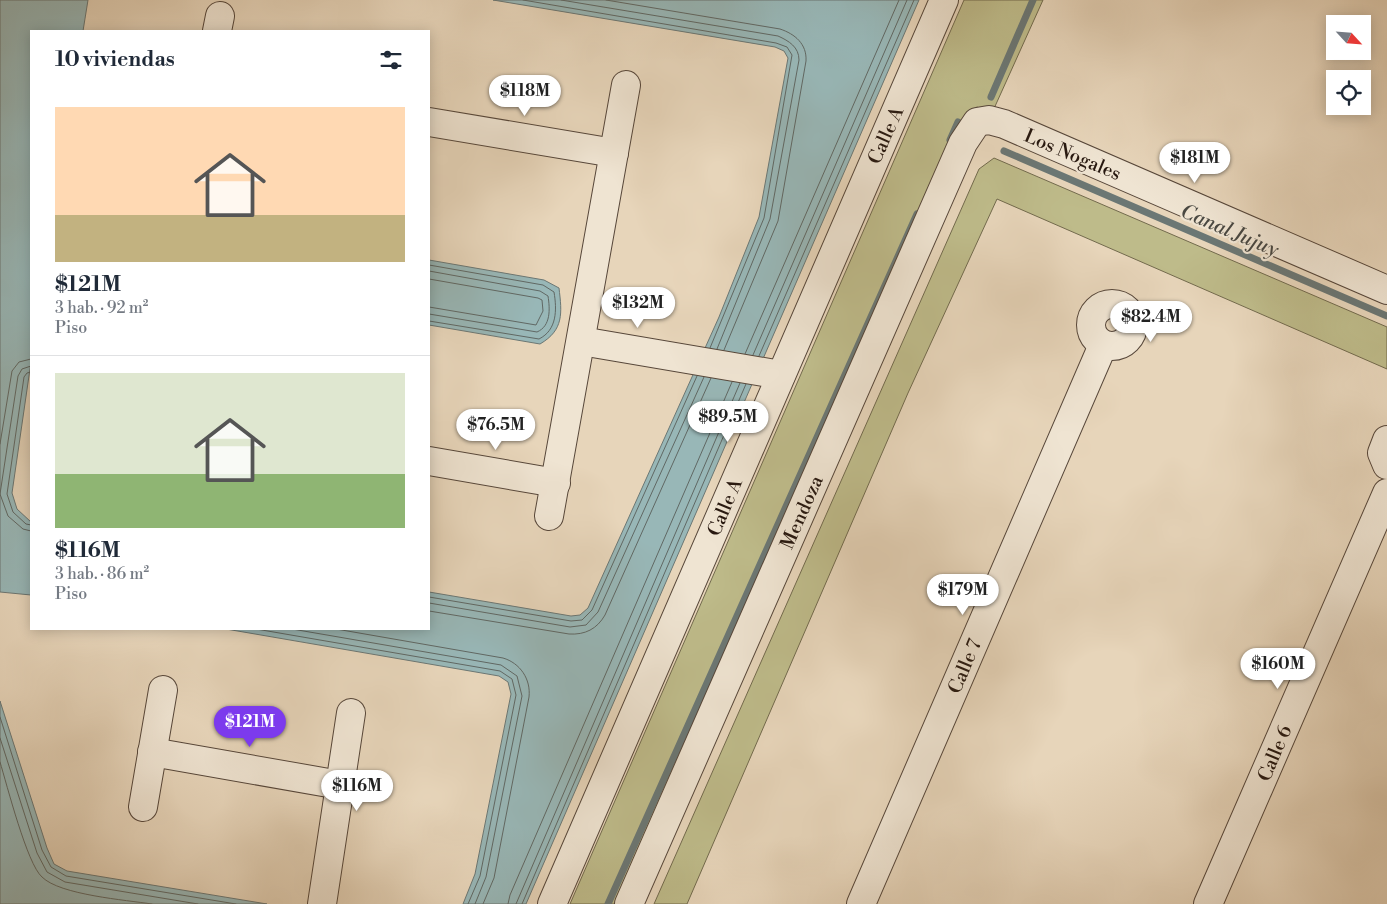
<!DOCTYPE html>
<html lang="es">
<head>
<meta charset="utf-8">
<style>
  body { margin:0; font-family:"Libre Bodoni",serif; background:#f6f6f7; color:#1f2937; height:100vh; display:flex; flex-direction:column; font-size:19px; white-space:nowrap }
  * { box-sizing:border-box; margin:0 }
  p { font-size:16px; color:#747a83 }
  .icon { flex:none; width:28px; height:28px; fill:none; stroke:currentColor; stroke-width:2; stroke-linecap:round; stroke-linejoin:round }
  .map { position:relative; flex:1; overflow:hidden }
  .panel { position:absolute; left:30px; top:30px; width:400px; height:600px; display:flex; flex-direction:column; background:#fff; border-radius:0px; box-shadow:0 2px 12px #0003 }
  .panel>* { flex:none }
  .needle { width:32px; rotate:116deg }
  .fabs { position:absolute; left:1326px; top:15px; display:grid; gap:10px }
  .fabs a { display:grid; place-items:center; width:45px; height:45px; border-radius:0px; background:#fff; box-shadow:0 2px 12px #0003; font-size:25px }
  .price { position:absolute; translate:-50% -42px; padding:0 11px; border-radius:18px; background:#fff; color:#222; font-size:16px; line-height:32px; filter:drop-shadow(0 1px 2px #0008) }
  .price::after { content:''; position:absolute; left:50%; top:30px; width:15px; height:11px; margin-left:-8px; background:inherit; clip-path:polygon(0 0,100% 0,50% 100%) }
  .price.current { background:#7c3aed; color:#fff }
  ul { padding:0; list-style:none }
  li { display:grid; align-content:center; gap:10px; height:265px; padding:0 25px }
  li+li { border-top:1px solid #e0e1e3 }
  li span { display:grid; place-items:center; height:155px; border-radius:0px; color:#555 }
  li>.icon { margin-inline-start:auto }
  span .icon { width:90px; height:90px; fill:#fffc; stroke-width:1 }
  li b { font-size:21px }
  h2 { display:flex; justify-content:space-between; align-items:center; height:60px; padding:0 25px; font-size:21px }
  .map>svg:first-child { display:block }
  .green { fill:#bebb8a; stroke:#726a4d }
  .water { fill:#98b7b7; stroke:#6b7774 }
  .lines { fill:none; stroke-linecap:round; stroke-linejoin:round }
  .shore { stroke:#606864; stroke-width:1 }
  .stream { stroke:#6b7774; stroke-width:7 }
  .minor-casing { stroke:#57473a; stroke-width:30 }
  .minor { stroke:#efe4d2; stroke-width:28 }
  .labels { text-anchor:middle; stroke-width:4.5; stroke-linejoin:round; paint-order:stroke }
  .street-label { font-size:19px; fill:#271810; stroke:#efe4d2 }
  .water-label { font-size:20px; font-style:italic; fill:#494842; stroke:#efe4d2 }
</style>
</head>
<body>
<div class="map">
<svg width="1387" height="904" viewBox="0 0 1387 904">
  <rect width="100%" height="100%" fill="#e7d5ba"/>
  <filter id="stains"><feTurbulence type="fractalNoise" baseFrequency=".004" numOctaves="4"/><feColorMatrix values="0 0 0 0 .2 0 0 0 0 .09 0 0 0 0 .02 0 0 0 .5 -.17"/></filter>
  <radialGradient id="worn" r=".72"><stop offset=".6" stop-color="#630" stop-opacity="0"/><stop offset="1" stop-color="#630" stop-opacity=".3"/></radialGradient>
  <g class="green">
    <path d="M964,0H1043L992,113L977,107L972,110L619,904H570Z"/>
    <path d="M994,158L1387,327V369L997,199L908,393L687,904H654L979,169Z"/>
  </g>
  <g class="water">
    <path d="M0,0H88L83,31H31V362L12,493L17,509L31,522V595L0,592Z"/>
    <path d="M493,0H919L526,904H463L475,874L511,694L508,682L499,676L226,629H429V592L571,616L580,615L588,608L719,317L759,217L788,58L784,51L775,47Z"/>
    <path d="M429,260L544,280L559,288C562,313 564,330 540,344L429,325Z"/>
    <path d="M0,701L47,848L54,864L67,871L267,904H0Z"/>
  </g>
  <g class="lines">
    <g class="shore">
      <path d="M523,0L776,43L787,47L792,55L764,218L710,348"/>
      <path d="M561,0L778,36C789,41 799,47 799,60L770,219L717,349"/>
      <path d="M606,0L780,29C795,34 807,44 806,61L778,221L724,350"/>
      <path d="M429,265L543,285L554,292C557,310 557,330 539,339L429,321"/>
      <path d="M429,271L540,291L548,296C550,309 551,326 537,332L429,314"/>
      <path d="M429,279L538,298L542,300L543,311L536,325L429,307"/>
      <path d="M745,354L899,0"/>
      <path d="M753,355L907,0"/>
      <path d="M759,356L914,0"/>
      <path d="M31,366L22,369L18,376L0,494L8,516L23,529L31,531"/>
      <path d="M31,372L27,373L24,377L7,494L13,512L26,524L31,525"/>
      <path d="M0,444L12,371L19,362L31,359"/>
      <path d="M429,597L571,621L582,620L592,610L697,376"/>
      <path d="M429,603L570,627L586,625L598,612L704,377"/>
      <path d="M429,611L569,634C585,635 597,629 605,615L711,378"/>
      <path d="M256,629L500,671L512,679L516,695L480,876L468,904"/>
      <path d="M292,629L501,665L517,676L522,696L486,877L475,904"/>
      <path d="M336,629L503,658C520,663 531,679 529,697L494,878L483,904"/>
      <path d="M0,717L42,850L51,867L66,876L236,904"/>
      <path d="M0,738L37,853L47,872L65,882L198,904"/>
      <path d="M0,762C7,785 27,864 42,877C60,895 126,900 152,904"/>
      <path d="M508,904L510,895L732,382"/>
      <path d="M516,904L740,383"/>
      <path d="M522,904L746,384"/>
    </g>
    <g class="stream">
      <path d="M991,97L1033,0"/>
      <path d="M950,140L958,122"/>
      <path d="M1004,151L1387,316"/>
      <path d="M608,904L917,214"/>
    </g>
    <g class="minor-casing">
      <g id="minor">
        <path d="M217,31L220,16"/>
        <path d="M429,122L614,153"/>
        <circle cx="1112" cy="325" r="21"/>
        <path d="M581,341L781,375"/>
        <path d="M1387,440L1382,453L1387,465"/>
        <path d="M429,461L556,483"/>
        <path d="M549,516L626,85"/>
        <path d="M152,752L340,785"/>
        <path d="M143,807L163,690"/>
        <path d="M322,904L351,713"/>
        <path d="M552,904L944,0"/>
        <path d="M629,904L963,143L977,122L989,120L1004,124L1387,290"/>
        <path d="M861,904L1103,345"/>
        <path d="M1208,904L1387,493"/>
      </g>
    </g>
    <use href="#minor" class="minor"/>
  </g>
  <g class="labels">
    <g class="street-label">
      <text transform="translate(885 135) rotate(-66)" y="7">Calle A</text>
      <text transform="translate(1073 154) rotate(23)" y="7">Los Nogales</text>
      <text transform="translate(724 507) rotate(-67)" y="7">Calle A</text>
      <text transform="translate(801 512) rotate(-66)" y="7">Mendoza</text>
      <text transform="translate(964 666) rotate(-67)" y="7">Calle 7</text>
      <text transform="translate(1274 753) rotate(-67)" y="7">Calle 6</text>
    </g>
    <g class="water-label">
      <text transform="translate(1230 230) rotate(23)" y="7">Canal Jujuy</text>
    </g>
  </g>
  <rect width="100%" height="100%" filter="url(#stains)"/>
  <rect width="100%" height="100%" fill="url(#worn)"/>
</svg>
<div class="fabs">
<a><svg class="needle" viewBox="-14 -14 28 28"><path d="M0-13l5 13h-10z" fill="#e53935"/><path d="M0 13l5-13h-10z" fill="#747a83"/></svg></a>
<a><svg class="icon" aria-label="locate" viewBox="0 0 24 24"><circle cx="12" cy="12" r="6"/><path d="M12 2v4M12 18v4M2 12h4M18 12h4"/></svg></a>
</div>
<b class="price" style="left:525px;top:117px">$118M</b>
<b class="price" style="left:1195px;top:184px">$181M</b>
<b class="price" style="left:638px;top:329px">$132M</b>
<b class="price" style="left:1151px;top:343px">$82.4M</b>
<b class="price" style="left:728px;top:443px">$89.5M</b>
<b class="price" style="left:496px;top:451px">$76.5M</b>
<b class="price" style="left:963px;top:616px">$179M</b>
<b class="price" style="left:1278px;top:690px">$160M</b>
<b class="price current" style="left:250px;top:748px">$121M</b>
<b class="price" style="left:357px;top:812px">$116M</b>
<section class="panel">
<h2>10 viviendas<svg class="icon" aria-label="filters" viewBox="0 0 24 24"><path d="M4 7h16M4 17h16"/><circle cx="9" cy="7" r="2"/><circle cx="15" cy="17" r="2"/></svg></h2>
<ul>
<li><span style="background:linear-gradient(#ffd9b3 70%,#c2b280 0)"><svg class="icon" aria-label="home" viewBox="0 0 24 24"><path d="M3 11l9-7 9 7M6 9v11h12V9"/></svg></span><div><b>$121M</b><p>3 hab. · 92 m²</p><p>Piso</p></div></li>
<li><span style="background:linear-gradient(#dfe7d0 65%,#8fb573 0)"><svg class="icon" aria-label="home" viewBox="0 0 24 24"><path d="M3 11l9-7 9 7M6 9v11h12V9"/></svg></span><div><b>$116M</b><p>3 hab. · 86 m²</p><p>Piso</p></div></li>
</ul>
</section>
</div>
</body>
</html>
